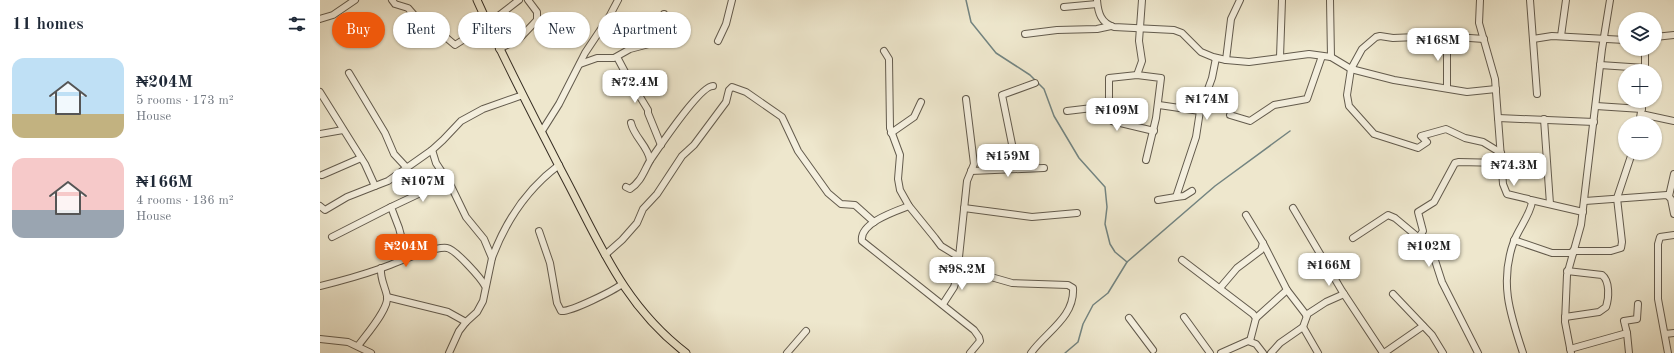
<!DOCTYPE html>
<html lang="en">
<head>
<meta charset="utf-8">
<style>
  body { margin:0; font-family:"Old Standard TT",serif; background:#f2f2f3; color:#1f2937; height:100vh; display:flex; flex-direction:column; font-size:15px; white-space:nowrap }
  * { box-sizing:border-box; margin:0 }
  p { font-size:13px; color:#747a83 }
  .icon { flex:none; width:22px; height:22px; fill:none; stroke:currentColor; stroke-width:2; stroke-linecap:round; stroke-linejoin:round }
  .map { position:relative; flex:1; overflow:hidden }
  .sheet { display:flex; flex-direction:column; background:#fff; width:320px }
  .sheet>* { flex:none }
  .guide { position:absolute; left:12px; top:12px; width:380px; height:36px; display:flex; gap:8px }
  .tools { position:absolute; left:1298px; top:12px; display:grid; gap:8px }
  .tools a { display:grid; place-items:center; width:44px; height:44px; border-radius:50%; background:#fff; box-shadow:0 1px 3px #0004; font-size:20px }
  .price { position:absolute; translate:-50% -34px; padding:0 9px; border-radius:8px; background:#fff; color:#222; font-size:13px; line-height:26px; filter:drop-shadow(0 1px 2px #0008) }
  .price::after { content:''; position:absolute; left:50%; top:24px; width:12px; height:9px; margin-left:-6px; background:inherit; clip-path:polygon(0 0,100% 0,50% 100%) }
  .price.current { background:#ea580c; color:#fff }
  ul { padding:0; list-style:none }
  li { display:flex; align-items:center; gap:12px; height:100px; padding:0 12px }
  li span { display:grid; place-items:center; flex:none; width:112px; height:80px; border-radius:12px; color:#555 }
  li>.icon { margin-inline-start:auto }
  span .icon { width:48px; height:48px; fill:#fffc; stroke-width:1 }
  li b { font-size:17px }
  h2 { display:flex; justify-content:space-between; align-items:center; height:48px; padding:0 12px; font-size:17px }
  .tag { padding:0 14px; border-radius:18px; background:#fff; box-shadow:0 1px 3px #0004; font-size:14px; line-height:36px }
  .tag.current { background:#ea580c; color:#fff }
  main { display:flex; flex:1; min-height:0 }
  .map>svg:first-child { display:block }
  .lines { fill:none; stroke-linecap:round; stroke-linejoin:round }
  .stream { stroke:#738481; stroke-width:1.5 }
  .minor-casing { stroke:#635b4d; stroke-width:8 }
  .major-casing { stroke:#352c22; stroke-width:9 }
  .minor { stroke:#f4efde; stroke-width:6 }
  .major { stroke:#eee7cd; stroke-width:7 }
</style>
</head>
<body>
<main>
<section class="sheet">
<h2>11 homes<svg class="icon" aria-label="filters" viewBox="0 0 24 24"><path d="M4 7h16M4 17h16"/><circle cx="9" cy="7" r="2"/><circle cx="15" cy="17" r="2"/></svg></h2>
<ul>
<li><span style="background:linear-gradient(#bfe0f5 70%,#c2b280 0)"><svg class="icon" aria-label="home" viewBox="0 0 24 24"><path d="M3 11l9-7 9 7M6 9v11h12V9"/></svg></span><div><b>₦204M</b><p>5 rooms · 173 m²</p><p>House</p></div></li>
<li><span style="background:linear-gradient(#f6c9c9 65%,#9aa5b1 0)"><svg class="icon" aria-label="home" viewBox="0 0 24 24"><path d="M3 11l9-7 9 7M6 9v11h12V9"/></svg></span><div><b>₦166M</b><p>4 rooms · 136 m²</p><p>House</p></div></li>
</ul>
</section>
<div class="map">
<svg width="1354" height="353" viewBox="0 0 1354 353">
  <rect width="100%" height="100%" fill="#eee7cd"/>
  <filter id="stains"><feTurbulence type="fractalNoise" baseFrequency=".005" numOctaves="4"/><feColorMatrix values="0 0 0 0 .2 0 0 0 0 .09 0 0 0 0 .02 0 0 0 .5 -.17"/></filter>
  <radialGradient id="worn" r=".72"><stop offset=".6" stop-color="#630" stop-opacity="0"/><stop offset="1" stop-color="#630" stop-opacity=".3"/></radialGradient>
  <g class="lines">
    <g class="stream">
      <path d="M646,0L651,22L676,53L710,75L724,89L734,116L759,158L785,187L787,207L785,224L790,244L795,252L807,262"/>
      <path d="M745,353L758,342L763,324L773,305L788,293L807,262L895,186L970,131"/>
    </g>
    <g class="minor-casing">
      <g id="minor">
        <path d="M72,0L75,4L88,8L95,16L104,19L135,45L168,24L199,0"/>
        <path d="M777,0C778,13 781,23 794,27L854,30L862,33L881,52L893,57L906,60L929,62L989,54L1011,57L1031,69L1074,80L1147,92L1176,89"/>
        <path d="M1010,0L1011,57"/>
        <path d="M1160,0L1159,23L1175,79L1183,184L1187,194L1208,199L1212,202C1210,215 1199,228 1194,241C1179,282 1190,314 1203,353"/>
        <path d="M1210,0L1217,94"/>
        <path d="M744,7L777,4"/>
        <path d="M0,19L13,15L35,0"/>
        <path d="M705,34L737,30L777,29L791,26"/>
        <path d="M1241,36L1246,0"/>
        <path d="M1335,37L1354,35"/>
        <path d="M1164,39L1121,36L1073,38L1060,36L1056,37L1042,49L1031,69L1027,95L1029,106L1054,134L1098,148L1107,142L1101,136L1126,129L1145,138L1163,142L1181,153"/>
        <path d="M1213,39L1232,36L1305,40"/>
        <path d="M398,41L406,24L412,0"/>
        <path d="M179,49L199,39L217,20V12L208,0"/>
        <path d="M564,51L569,59L570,128L580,155L578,179L580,190L589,206L615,238L621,246L639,257L640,267L643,269L692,283L748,285L753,288C755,317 726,332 711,353"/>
        <path d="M297,57L305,72L328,110V113L341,145"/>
        <path d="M960,57L962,0"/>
        <path d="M906,60L911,19L920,0"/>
        <path d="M260,64L277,58H294L310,49L329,44L340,32L344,14"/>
        <path d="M1280,65L1325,68"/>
        <path d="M1325,71V49"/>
        <path d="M29,73L65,133L74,154L87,168"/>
        <path d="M817,75L822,61L819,41L822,0"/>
        <path d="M1127,88V36"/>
        <path d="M0,92L45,164L55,186L68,181L112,150L123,140L141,121L163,109L203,95"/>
        <path d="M839,105L880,111"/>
        <path d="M789,106V118L792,121L834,131"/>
        <path d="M1276,106L1322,109"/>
        <path d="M747,111L789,106V78L817,75L841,78L836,118L826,160"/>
        <path d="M1321,114L1354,121"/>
        <path d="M910,115L930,121L954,105L987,99L1002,56"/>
        <path d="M1178,118L1274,122"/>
        <path d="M1224,119L1230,204"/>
        <path d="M311,123C314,137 328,146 330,160"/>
        <path d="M1319,123L1323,101"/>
        <path d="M222,131L239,104L265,53L289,17L298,0"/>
        <path d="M571,133L594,117L601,102"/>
        <path d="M0,134L23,130"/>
        <path d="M112,150L116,163L131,186L146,217L164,239L172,258L163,301L157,312L146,322L139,331L129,353"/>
        <path d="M697,169L682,95L715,83"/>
        <path d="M651,171L724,168"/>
        <path d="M2,175L41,158"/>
        <path d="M306,187L310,189C322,181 324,170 331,159C340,146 380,86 393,86"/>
        <path d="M872,191L864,196L856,197L876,137L880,111L892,78L896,58"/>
        <path d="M1349,196L1354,174"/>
        <path d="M838,200L856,197"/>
        <path d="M1211,200L1263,212"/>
        <path d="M1265,201L1347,195L1351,199L1354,214"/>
        <path d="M0,206L5,210L27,197L55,186"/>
        <path d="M589,206C576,211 539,223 542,241L654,330L659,337L660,341L650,353"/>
        <path d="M71,207L79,228L87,258"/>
        <path d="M644,208L712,217L757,213"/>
        <path d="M973,208L1022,291L1063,353"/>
        <path d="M926,215L943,243L967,290L987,316L983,327L960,343L951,353"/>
        <path d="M219,231L230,263L237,303L241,311C251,312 293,291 302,284"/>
        <path d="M12,237L71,207L128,180"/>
        <path d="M1099,237L1103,231L1098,212L1114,202L1135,163L1139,162L1182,163"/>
        <path d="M1033,238L1068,215L1075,218L1111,248L1122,282L1158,353"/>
        <path d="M1194,240L1232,253H1253"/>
        <path d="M1253,251H1291L1301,248L1302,242L1297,198L1312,153"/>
        <path d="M285,255L302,240L317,223L323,209L337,194L362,156L374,145L406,102L409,90L412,87L426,92L462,117L478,151L508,193L521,204L535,205L554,222"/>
        <path d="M639,257L647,181L654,164L646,99"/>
        <path d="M172,258C186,220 207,189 239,165"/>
        <path d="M862,260L933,314L936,318L930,341"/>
        <path d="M0,286C21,281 42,275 62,268C76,263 113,246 127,248C135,249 161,278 165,286"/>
        <path d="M900,288L917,268L941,250L943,243"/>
        <path d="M1073,294L1112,335L1123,353"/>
        <path d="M67,297L128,312L146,322"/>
        <path d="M623,304L634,287L640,267"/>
        <path d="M986,315L1006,302L1024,294"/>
        <path d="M864,317L890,353"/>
        <path d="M1245,317L1279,312L1286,307C1289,298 1290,281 1282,275L1247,271"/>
        <path d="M809,318L833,350"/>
        <path d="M936,318L967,290"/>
        <path d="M983,327L998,353"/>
        <path d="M1307,333L1309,353"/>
        <path d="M1345,334L1354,333"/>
        <path d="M0,339L28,342L51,353"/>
        <path d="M38,346C45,336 70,308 67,296C65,286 60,279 61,268"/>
        <path d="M1250,349L1307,333L1304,321L1317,319L1318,304"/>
        <path d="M467,353L486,331"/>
        <path d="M901,353L928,341L936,344L943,353"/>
        <path d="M1064,353L1103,326"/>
        <path d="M1251,353L1245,322L1247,275L1261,225L1282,49L1290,0"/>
        <path d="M1348,353L1338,299V244L1340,237L1354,235"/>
      </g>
    </g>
    <g class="major-casing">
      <path id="major" d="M157,0C183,58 213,115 242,172C279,241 302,304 366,353"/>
    </g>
    <use href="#minor" class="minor"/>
    <use href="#major" class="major"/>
  </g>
  <rect width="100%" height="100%" filter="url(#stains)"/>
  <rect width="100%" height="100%" fill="url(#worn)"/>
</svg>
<div class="tools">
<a><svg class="icon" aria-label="layers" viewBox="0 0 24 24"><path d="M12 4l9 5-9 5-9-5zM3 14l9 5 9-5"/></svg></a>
<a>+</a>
<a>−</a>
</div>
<b class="price" style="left:1118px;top:62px">₦168M</b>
<b class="price" style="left:315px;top:104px">₦72.4M</b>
<b class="price" style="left:887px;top:121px">₦174M</b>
<b class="price" style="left:797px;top:132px">₦109M</b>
<b class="price" style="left:688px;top:178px">₦159M</b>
<b class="price" style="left:1194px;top:187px">₦74.3M</b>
<b class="price" style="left:103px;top:203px">₦107M</b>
<b class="price current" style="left:86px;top:268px">₦204M</b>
<b class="price" style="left:1109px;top:268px">₦102M</b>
<b class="price" style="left:1009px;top:287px">₦166M</b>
<b class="price" style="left:642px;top:291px">₦98.2M</b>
<div class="guide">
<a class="tag current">Buy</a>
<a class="tag">Rent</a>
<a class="tag">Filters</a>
<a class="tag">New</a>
<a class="tag">Apartment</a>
</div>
</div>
</main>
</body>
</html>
